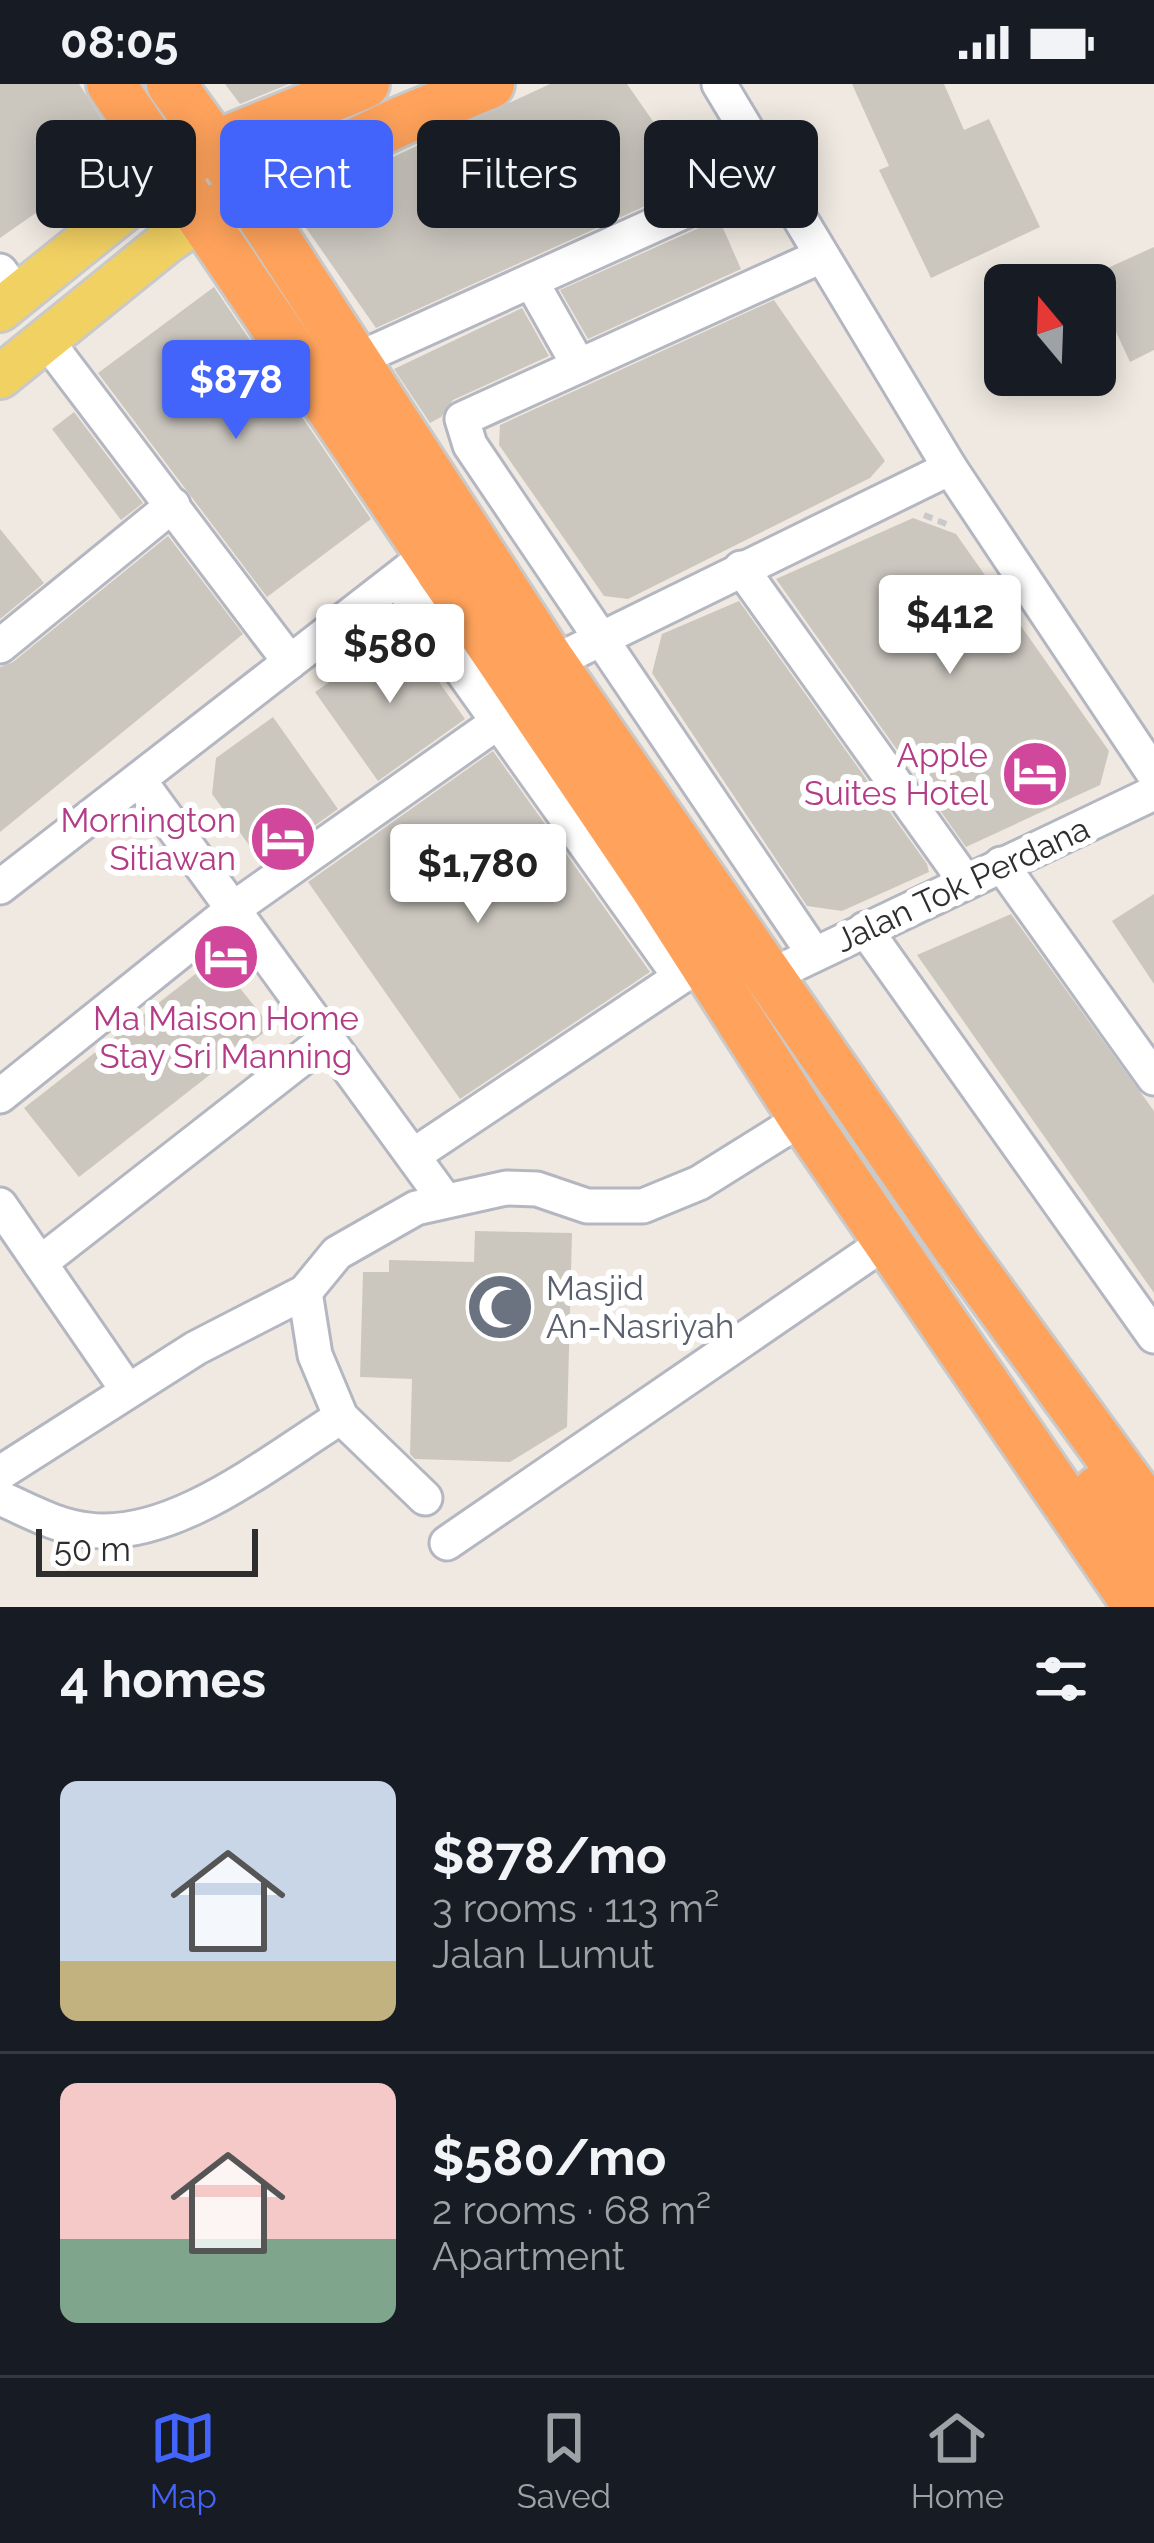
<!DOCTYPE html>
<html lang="en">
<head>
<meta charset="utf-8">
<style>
  body { margin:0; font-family:Raleway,sans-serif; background:#20242c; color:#f1f3f6; height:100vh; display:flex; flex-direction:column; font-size:45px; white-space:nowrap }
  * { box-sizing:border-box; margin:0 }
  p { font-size:39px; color:#9ea1a6 }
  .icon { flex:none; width:66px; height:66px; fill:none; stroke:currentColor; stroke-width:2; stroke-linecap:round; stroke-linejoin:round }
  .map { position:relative; height:1523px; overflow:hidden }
  .panel { display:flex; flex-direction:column; background:#171b24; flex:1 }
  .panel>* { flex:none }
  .top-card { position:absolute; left:36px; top:36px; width:1083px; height:108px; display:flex; gap:24px }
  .needle { width:78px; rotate:341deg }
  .controls { position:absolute; left:984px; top:180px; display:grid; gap:24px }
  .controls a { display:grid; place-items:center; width:132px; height:132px; border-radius:18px; background:#171b24; box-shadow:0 6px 30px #0003; font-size:60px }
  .scale { position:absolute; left:36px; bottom:30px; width:222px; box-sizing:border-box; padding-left:12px; border:6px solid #2e2e2e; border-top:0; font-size:33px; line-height:42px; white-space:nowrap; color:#2e2e2e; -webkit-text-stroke:9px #fff; paint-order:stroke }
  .price { position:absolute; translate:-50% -102px; padding:0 27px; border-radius:12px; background:#fff; color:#222; font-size:39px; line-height:78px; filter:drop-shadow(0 3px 6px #0008) }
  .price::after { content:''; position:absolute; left:50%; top:72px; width:36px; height:27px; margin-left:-18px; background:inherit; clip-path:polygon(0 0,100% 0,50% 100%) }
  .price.selected { background:#4264fb; color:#fff }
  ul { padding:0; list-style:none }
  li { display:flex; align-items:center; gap:36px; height:300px; padding:0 60px }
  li+li { border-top:3px solid #363941 }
  li span { display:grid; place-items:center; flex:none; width:336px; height:240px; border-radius:18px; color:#555 }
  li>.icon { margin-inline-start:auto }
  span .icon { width:144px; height:144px; fill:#fffc; stroke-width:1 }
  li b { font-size:51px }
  h2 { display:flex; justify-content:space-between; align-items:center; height:144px; padding:0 60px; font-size:51px }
  .pill { padding:0 42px; border-radius:18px; background:#171b24; box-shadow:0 6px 30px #0003; font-size:42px; line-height:108px }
  .pill.selected { background:#4264fb; color:#fff }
  .status { display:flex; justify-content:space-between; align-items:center; height:84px; padding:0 60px; background:#171b24; direction:ltr }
  .status svg { height:33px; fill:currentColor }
  .tabs { display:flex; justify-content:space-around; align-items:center; height:168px; border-top:3px solid #363941; background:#171b24; font-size:33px; color:#9ea1a6 }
  .tabs a { display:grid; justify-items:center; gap:6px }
  .tabs .selected { color:#4264fb }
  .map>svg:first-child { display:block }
  .building { fill:#cbc7bf }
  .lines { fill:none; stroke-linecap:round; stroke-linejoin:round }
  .minor-casing { stroke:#b4b7c1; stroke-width:39 }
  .major-casing { stroke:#c9c9c9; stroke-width:48 }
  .highway-casing { stroke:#c9c9c9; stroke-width:54 }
  .path { stroke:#c9c9c9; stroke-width:6; stroke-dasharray:9 6; stroke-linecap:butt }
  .minor { stroke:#fff; stroke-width:33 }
  .major { stroke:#f2d163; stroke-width:42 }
  .highway { stroke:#ffa35c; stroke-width:48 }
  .labels { text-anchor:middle; stroke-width:12; stroke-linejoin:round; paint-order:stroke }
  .hotel-label { font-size:33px; fill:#b23c85; stroke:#fff; text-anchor:end }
  .street-label { font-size:33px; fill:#2e2e2e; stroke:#fff }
  .worship-label { font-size:33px; fill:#5b616d; stroke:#fff; text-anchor:start }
</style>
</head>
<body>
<div class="status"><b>08:05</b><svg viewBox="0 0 49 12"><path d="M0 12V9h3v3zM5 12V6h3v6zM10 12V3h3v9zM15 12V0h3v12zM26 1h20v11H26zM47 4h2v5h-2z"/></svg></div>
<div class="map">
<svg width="1154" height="1523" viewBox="0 0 1154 1523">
  <rect width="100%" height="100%" fill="#efe9e1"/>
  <g class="building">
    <path d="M0,0H79L123,68L0,154Z"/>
    <path d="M225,0H289L240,20Z"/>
    <path d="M550,0H627L696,99L376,244L290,121Z"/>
    <path d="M852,0H944L964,46L989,35L1040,143L931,194L879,86L889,82Z"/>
    <path d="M719,135L741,185L588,255L560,206Z"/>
    <path d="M1154,163V266L1130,278L1090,192Z"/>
    <path d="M214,203L371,435L267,513L98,289Z"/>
    <path d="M774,216L885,377L870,394L628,515L604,512L499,361L500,341Z"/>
    <path d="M522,224L549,272L453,316L441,333L430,339L394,285Z"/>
    <path d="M74,328L143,419L121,436L52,345Z"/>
    <path d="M913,434L956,450L1109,667L1100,701L966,763L776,495Z"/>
    <path d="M0,445L44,499L0,535Z"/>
    <path d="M168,452L243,550L0,748V583L13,578Z"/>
    <path d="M739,517L927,780L929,788L842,827L807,822L652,589L662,550Z"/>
    <path d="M403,547L465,635L378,697L315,608Z"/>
    <path d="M273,633L338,725L262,779L212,710L216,674Z"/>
    <path d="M493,667L650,888L460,1015L308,798Z"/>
    <path d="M1154,810V900L1112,837Z"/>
    <path d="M1011,830L1154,1027V1209L917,871Z"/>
    <path d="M216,874L271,943L79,1093L24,1024Z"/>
    <path d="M475,1147L572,1149L567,1343L510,1378L415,1375L410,1370L412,1295L360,1293L363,1188H389V1176L474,1178Z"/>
  </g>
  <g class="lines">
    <g class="minor-casing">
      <g id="minor">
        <path d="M719,0L950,384L1154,690"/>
        <path d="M0,187L18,212"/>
        <path d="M531,197L579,282"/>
        <path d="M46,256L290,578"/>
        <path d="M356,276L769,89"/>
        <path d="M741,484L965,797"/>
        <path d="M397,496L680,893"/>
        <path d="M0,562L173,421"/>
        <path d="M552,579L950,384"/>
        <path d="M139,696L444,1115"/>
        <path d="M1001,780L1154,994"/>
        <path d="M0,803L429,470"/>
        <path d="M865,845L1154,1252"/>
        <path d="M814,870L470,361L462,335L819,173"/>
        <path d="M770,892L1154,709"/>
        <path d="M0,1012L233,825L498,638"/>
        <path d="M414,1071L697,882"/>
        <path d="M0,1121L128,1307"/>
        <path d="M40,1179L328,954"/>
        <path d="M305,1208L315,1271L341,1333L425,1414"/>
        <path d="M0,1389L196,1264L305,1208L337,1169L416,1124L506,1104L537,1105L587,1122H643L699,1099L803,1034"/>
        <path d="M0,1414C30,1427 55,1442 88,1446C174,1457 270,1377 341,1333"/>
        <path d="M447,1459L887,1157"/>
      </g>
    </g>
    <g class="major-casing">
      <g id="major">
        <path d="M0,226L170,89"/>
        <path d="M0,293L168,157L202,134"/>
      </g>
    </g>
    <g class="highway-casing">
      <g id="highway">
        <path d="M111,0L654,802L803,1034L1138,1523"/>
        <path d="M171,0L215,61L552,579L957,1163L1154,1433"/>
        <path d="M188,78L215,61L365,0"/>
        <path d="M222,122L401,37L490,0"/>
        <path d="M1098,1406L1154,1488"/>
      </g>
    </g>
    <path class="path" d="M924,431L951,442"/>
    <use href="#minor" class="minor"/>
    <use href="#major" class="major"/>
    <use href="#highway" class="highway"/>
  </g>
  <defs>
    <g id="hotel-disc" transform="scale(3.45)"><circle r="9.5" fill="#d1479c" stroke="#fff"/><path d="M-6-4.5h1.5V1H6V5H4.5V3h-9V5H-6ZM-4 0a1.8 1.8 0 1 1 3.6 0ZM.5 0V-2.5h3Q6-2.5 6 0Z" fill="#fff"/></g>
    <g id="mosque-disc" transform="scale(3.45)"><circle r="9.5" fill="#6b7280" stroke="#fff"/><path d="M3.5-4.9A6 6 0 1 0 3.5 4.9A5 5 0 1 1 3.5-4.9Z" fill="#fff"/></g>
  </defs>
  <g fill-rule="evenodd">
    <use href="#hotel-disc" x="1035" y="690"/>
    <use href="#hotel-disc" x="283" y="755"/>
    <use href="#hotel-disc" x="226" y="873"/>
    <use href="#mosque-disc" x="500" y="1223"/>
  </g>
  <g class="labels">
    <g class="hotel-label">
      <text x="988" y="683">Apple<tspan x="988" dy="38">Suites Hotel</tspan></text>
      <text x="236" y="748">Mornington<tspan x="236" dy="38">Sitiawan</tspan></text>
      <text x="226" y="946" text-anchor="middle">Ma Maison Home<tspan x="226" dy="38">Stay Sri Manning</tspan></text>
    </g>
    <g class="street-label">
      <text transform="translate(962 800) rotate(-25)" y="12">Jalan Tok Perdana</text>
    </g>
    <g class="worship-label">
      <text x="546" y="1216">Masjid<tspan x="546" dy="38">An-Nasriyah</tspan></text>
    </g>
  </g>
</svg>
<div class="controls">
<a><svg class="needle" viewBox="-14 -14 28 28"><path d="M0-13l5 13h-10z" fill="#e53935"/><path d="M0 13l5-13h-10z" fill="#9ea1a6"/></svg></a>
</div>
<div class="scale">50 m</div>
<b class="price selected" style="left:236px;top:358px">$878</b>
<b class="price" style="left:950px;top:593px">$412</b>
<b class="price" style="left:390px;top:622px">$580</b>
<b class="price" style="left:478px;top:842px">$1,780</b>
<div class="top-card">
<a class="pill">Buy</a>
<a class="pill selected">Rent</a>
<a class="pill">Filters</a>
<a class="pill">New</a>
</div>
</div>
<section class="panel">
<h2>4 homes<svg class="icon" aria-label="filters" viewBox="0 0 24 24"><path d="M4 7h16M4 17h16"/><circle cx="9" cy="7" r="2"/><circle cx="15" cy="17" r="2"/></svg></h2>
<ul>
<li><span style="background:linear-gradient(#c9d6e8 75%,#c2b280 0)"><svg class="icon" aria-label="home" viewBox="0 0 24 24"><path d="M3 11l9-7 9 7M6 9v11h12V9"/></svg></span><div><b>$878/mo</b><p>3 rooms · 113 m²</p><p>Jalan Lumut</p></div></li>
<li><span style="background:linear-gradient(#f6c9c9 65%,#7fa58c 0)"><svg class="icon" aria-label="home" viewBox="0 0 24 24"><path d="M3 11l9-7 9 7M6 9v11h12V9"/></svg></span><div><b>$580/mo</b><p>2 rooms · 68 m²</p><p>Apartment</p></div></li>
</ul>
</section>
<nav class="tabs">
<a class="selected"><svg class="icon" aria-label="map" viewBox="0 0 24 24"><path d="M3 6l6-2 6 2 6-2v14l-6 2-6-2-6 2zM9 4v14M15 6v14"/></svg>Map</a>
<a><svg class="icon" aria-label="saved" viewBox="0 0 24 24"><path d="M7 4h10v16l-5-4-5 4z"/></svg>Saved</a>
<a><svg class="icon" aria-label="home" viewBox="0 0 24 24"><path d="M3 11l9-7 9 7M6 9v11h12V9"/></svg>Home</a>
</nav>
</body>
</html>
